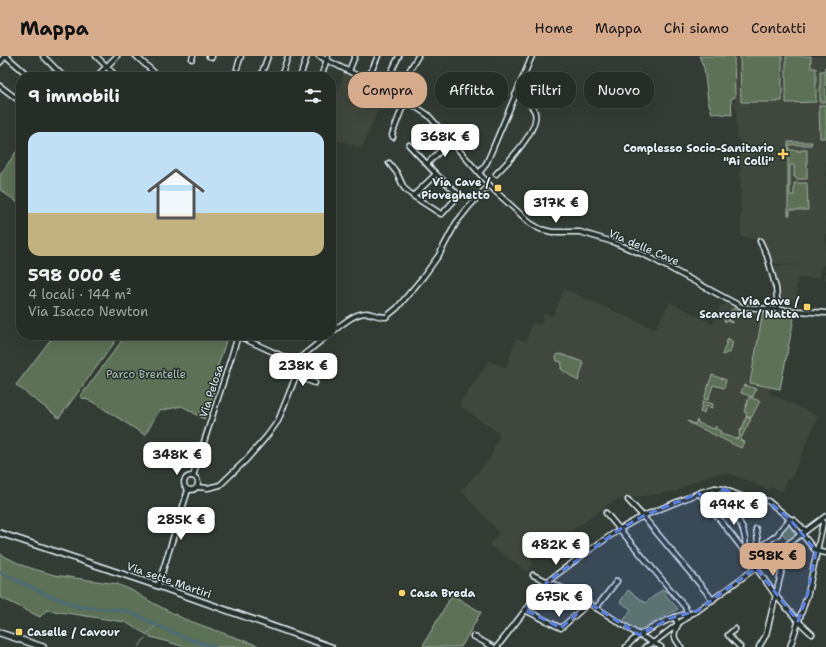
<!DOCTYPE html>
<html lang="it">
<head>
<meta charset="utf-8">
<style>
  body { margin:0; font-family:"Shantell Sans",sans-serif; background:#2e352f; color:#f1f3f6; height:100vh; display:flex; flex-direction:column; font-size:15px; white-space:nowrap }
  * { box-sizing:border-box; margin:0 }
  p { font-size:13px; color:#a4a8a7 }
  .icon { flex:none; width:22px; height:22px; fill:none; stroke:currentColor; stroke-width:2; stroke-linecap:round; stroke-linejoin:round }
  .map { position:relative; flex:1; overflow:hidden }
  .sheet { position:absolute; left:16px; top:16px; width:320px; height:268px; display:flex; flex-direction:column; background:#262d27; border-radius:16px; box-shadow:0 4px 16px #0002,0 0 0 1px #424944 }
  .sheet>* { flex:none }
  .top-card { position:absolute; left:348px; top:16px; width:380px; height:36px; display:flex; gap:8px }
  .price { position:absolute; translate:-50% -34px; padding:0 9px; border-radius:8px; background:#fff; color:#222; font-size:13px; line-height:26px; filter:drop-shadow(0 1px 2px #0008) }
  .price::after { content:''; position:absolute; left:50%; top:24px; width:12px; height:9px; margin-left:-6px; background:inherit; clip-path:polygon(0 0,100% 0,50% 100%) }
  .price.active { background:#d6ab8b; color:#111 }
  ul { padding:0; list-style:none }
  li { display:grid; align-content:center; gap:8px; height:212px; padding:0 12px }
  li+li { border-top:1px solid #424944 }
  li span { display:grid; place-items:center; height:124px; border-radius:12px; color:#555 }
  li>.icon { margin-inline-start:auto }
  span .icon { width:72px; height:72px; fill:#fffc; stroke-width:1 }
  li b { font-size:17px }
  h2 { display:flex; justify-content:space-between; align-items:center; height:48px; padding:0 12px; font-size:17px }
  .pill { padding:0 14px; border-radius:16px; background:#262d27; box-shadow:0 4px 16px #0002,0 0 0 1px #424944; font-size:14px; line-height:36px }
  .pill.active { background:#d6ab8b; color:#111 }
  header { display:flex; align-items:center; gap:24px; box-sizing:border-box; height:56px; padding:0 20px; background:#d6ab8b; color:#111 }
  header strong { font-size:19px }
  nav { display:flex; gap:22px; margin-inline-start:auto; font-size:14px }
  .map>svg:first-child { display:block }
  .built { fill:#41473c }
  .green { fill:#5b7154; stroke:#a2b1a6 }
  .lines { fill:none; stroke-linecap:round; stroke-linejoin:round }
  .stream { stroke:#8ba2a9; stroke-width:1 }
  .canal { stroke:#4d6e74; stroke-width:3.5 }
  .minor-casing { stroke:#e8f1f8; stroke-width:7 }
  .major-casing { stroke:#e8f1f8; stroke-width:8 }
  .minor { stroke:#26332d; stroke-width:4 }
  .major { stroke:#26332d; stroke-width:5 }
  .marked { fill:#5a7fe2; fill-opacity:0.2; stroke:#5a7fe2; stroke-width:3; stroke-dasharray:8 5; stroke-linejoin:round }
  .poi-dot { fill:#ffd166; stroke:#26332d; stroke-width:1.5 }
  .labels { text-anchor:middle; stroke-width:3; stroke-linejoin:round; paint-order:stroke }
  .poi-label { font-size:11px; font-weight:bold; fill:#e8f1f8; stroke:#26332d; text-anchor:end }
  .street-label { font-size:11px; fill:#e8f1f8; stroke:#26332d }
  .park-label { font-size:11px; fill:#b0beb6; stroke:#26332d }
</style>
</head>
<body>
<header>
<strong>Mappa</strong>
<nav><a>Home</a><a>Mappa</a><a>Chi siamo</a><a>Contatti</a></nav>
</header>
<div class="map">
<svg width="826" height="591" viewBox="0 0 826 591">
  <rect width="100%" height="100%" fill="#323c34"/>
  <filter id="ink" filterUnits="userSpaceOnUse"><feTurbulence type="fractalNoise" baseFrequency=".025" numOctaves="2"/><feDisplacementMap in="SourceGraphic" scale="8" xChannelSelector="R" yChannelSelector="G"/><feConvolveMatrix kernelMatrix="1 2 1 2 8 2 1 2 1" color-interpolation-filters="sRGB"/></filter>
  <g filter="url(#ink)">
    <g class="built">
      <path d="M734,0H826V224H825V209H821L820,222H798L795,248L778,247L770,210L803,209L772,208L762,184L741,181L740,83H737L736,54H735Z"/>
      <path d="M344,17L385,37L362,92L331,82V55L336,40Z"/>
      <path d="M564,233L655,273L670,246L713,268L720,249L724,250L726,247L734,252L760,257H795L781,334L771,332L769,337L818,360L791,424L788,423L782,435L771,431L768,434L746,424L726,417L714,418L692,426L678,435L615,444L531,504L534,507L527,515L489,489L499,476L461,435L489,404L500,378L459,349L489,305L506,312L516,283L526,285L532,267L541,269L544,258L553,260Z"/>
    </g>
    <g class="green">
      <path d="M699,0H734L735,41L731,43L732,59L712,57L708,45L704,12Z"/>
      <path d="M740,0H782V45H778V46H741Z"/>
      <path d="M786,0H811V12H816V46L786,47Z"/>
      <path d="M825,11L826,46H820V15H825Z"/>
      <path d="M819,49H826V82H820Z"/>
      <path d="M788,86H812L811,89H789V94H798V95H801V94H807V123H796V121H794V109H790V139H794V127H807L808,154H790V159H788Z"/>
      <path d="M16,96L20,99L21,98V149L0,134V119Z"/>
      <path d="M734,252L743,253L742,256L736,254L735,256H733L731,260H729L728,264L733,266L732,267L727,265L726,266L724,265L727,258Z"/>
      <path d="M763,256L795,257L780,333L750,327Z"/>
      <path d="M54,279H120L59,362L16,329Z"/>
      <path d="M126,279H228L214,322L216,323L213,338L204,363L182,350L159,355L145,379L93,346L80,341Z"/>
      <path d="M728,282L733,286L730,296L722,299Z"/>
      <path d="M560,298L583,306V310L578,325L561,313L562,306L557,305L556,301L557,299Z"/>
      <path d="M712,319L726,324L724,332L713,329L708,344L704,343Z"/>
      <path d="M744,329L756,333L753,341L741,337Z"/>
      <path d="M749,341L760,345L751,362L746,360L747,357L744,356Z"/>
      <path d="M703,345L713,348L712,352L706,350L704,357L700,356Z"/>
      <path d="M746,361L751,363L740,384L744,386L741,392L688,366V365L695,368L697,364L698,365V367L714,373L716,370V373L721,375L720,378L738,383L740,380L739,379L740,374L742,373Z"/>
      <path d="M789,468L797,478L788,485L781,475Z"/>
      <path d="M0,498L24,510L54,519L117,528L131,534L153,547L184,563L262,591H185L151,581L125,566L47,554L40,561L0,541Z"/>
      <path d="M663,533L664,535L666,533L667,535L665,538L678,553L637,575L623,566L631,553L620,546L628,534L645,547Z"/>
      <path d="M452,539L481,556L461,591H427L423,589Z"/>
    </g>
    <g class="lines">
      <g class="stream">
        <path d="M146,579L156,569"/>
        <path d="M139,591L145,582"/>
      </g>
      <path class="canal" d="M0,516L45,538L79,551L122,554L139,560L156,569L186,582L215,591"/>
      <g class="minor-casing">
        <g id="minor">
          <path d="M6,0L30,21"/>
          <path d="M43,0L64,21"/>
          <path d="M96,0L117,21"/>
          <path d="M136,0L159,21"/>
          <path d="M209,0L212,1V0"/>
          <path d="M319,0L407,45L428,59L494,134L530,167L540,173L552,176H580L613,186L649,201L742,251L826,257"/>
          <path d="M192,3L193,0"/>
          <path d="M237,12L241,0"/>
          <path d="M349,15L355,0"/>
          <path d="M262,17L268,0"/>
          <path d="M96,21L117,0"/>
          <path d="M281,21L288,0"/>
          <path d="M300,21L307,0"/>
          <path d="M321,21L328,0"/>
          <path d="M367,25L378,0"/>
          <path d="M0,30L21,46"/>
          <path d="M383,33L399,0"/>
          <path d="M395,39L418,0"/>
          <path d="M393,81L392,79L401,55L407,45"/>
          <path d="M389,107L397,117L404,132L413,140L441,158L443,157L458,140V138L436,118L409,89"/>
          <path d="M427,108L451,84"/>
          <path d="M479,117L484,111L487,106L532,0"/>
          <path d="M496,118C507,107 543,71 534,54C531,47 521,42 515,39"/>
          <path d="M413,140L436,118"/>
          <path d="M760,185L767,200L776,232L778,253"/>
          <path d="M331,277C341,269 354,257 367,257C373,258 379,261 386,261L397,252L423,221L439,199L456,167L468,152L489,129"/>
          <path d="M295,306L328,279"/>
          <path d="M296,320L315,327"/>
          <circle cx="191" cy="427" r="7"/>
          <path d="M193,420L238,280"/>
          <path d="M197,431L208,432L220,429L246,404L267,380L278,365L296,320V311L295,306L238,280"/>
          <path d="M715,432C717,438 720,444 723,449C726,453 730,455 733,458C743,467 747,483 745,496"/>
          <path d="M701,436L715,432L723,433L746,442L768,445L790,463L794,464L806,475"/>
          <path d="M628,444L641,458L713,544"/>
          <path d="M606,457L685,551L688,559"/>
          <path d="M790,463L792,468L801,479"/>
          <path d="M756,473L759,492L765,505"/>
          <path d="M802,478L814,493L816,495L826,497"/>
          <path d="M759,492L778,478L780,474L790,463"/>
          <path d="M533,519L571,536L639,579L632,585L626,591"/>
          <path d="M158,530L188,434"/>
          <path d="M596,552L617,525"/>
          <path d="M525,554L561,572L589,547"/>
          <path d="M675,561L678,569C672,580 674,582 681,591"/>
          <path d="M735,573L728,579L740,591"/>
          <path d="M473,580L493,591"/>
          <path d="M497,591L548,525L584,498L620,473L643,460L699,437L745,496L776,540L798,565L812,578"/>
          <path d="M645,591L653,587L687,561L688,559"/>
          <path d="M661,591L639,579C649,574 678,556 688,559L697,555L826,460"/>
          <path d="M759,591L766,579L788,489"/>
          <path d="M790,591L808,537L823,467L822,464"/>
        </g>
      </g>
      <g class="major-casing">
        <g id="major">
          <path d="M0,6L5,0"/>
          <path d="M0,477L158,530L331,591"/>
          <path d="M0,577L43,591"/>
        </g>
      </g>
      <use href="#minor" class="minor"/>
      <use href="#major" class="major"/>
    </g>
  </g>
  <path class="marked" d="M723,433L746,442L768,445L790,463L816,495L808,537L798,565L756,512L697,555L671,562L639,579L589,547L561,572L525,554L548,525L620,473L643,460L699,437L711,453Z"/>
  <g class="poi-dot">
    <path d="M781 92h4v4h4v4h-4v4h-4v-4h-4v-4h4z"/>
    <rect x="494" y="128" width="8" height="8" rx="2"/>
    <rect x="803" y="247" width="8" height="8" rx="2"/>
    <circle cx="402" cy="537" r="4"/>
    <rect x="15" y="572" width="8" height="8" rx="2"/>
  </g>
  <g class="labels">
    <g class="poi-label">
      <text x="774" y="96">Complesso Socio-Sanitario<tspan x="774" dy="13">"Ai Colli"</tspan></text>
      <text x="490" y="130">Via Cave /<tspan x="490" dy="13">Pioveghetto</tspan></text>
      <text x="799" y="249">Via Cave /<tspan x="799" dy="13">Scarcerle / Natta</tspan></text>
      <text x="410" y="541" text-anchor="start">Casa Breda</text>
      <text x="27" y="580" text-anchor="start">Caselle / Cavour</text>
    </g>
    <g class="street-label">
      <text transform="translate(644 191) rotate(23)" y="4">Via delle Cave</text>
      <text transform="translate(211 335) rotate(-72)" y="4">Via Pelosa</text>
      <text transform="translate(169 524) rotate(19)" y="4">Via sette Martiri</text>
    </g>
    <g class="park-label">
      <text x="146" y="322">Parco Brentelle</text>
    </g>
  </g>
</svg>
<b class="price" style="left:445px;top:102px">368K €</b>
<b class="price" style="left:556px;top:168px">317K €</b>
<b class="price" style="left:303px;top:331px">238K €</b>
<b class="price" style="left:177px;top:420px">348K €</b>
<b class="price" style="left:734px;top:470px">494K €</b>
<b class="price" style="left:181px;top:485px">285K €</b>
<b class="price" style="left:556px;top:510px">482K €</b>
<b class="price active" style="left:773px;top:521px">598K €</b>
<b class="price" style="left:559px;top:562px">675K €</b>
<div class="top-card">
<a class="pill active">Compra</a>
<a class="pill">Affitta</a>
<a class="pill">Filtri</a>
<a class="pill">Nuovo</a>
</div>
<section class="sheet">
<h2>9 immobili<svg class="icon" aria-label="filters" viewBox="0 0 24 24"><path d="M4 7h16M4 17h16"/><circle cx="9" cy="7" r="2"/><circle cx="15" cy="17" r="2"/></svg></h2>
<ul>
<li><span style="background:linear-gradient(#bfe0f5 65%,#c2b280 0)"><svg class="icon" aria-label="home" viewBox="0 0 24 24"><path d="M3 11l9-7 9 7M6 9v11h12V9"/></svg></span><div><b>598 000 €</b><p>4 locali · 144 m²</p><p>Via Isacco Newton</p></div></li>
</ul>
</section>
</div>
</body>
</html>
